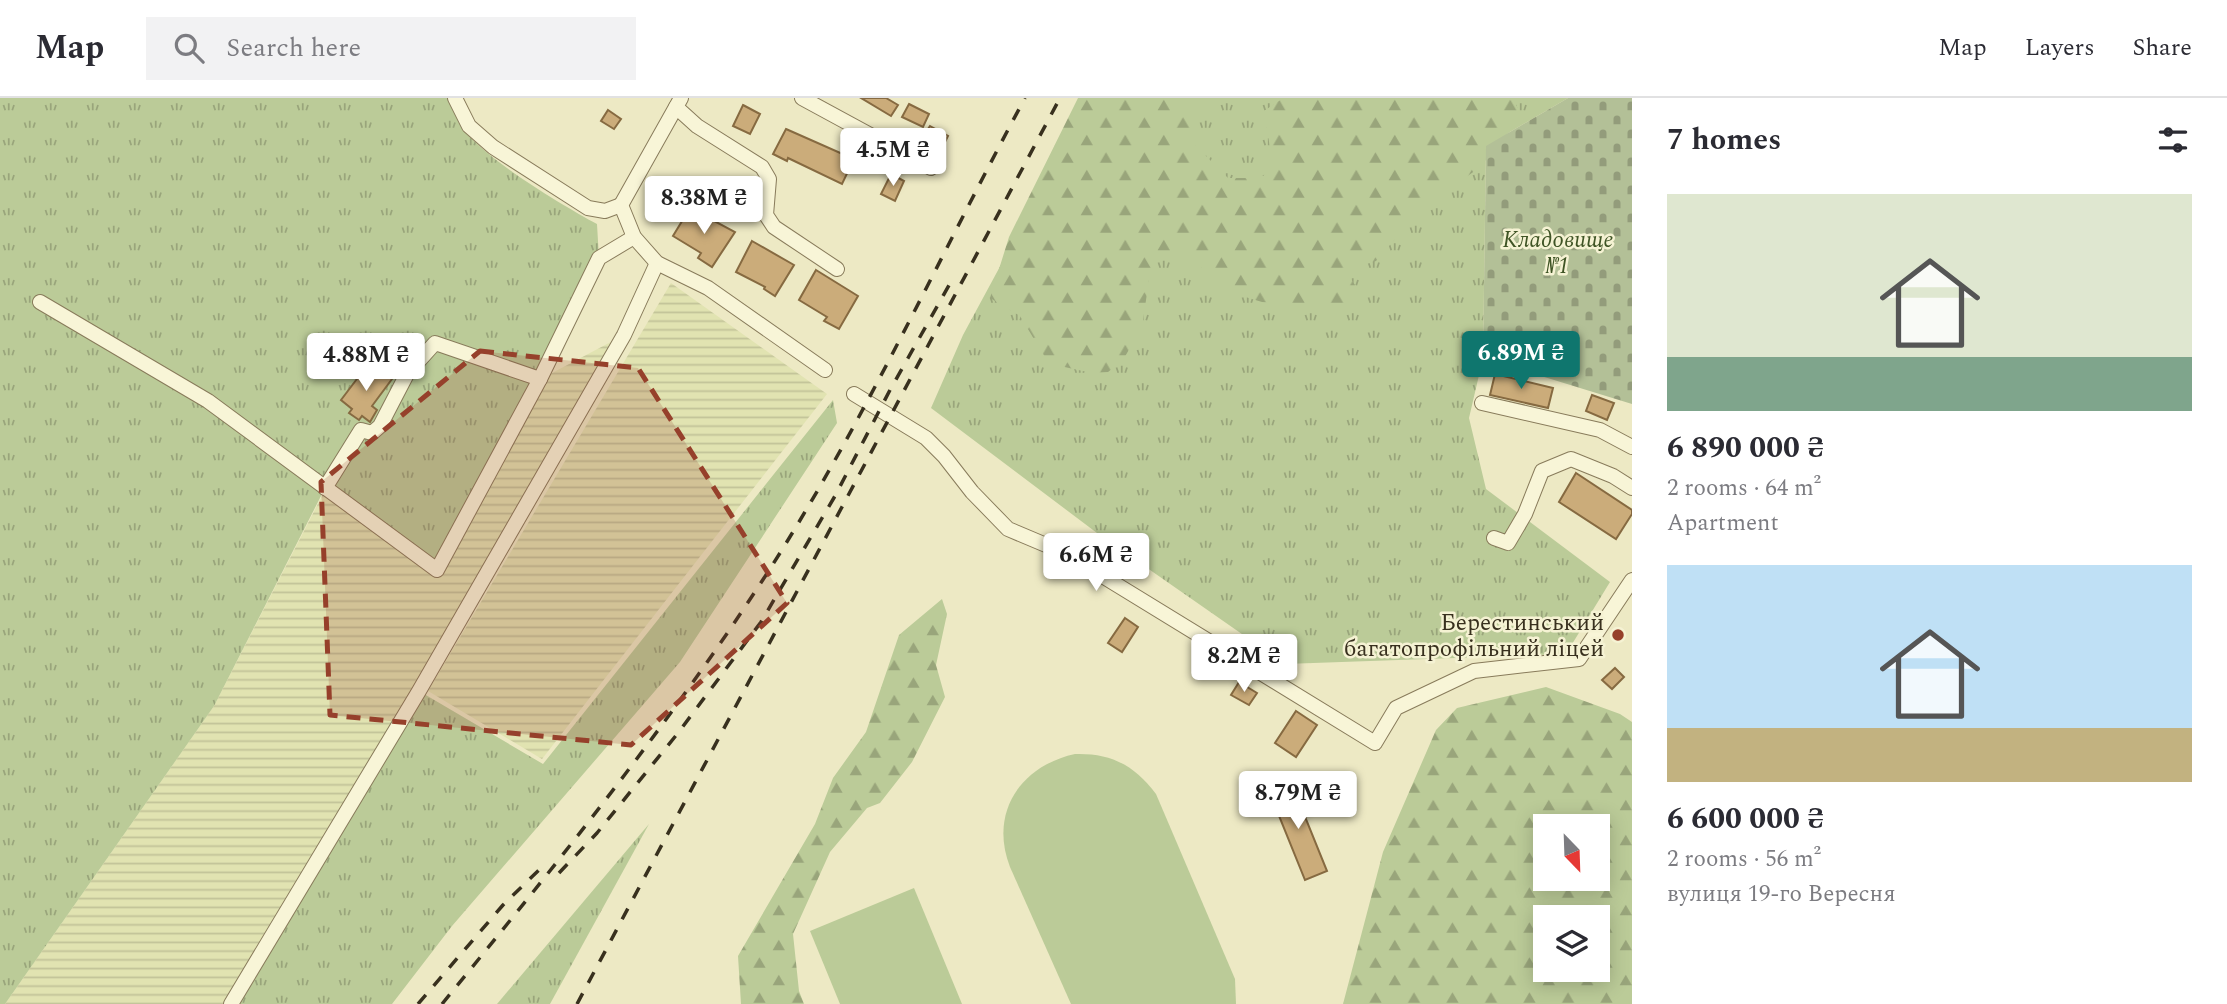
<!DOCTYPE html>
<html lang="en">
<head>
<meta charset="utf-8">
<style>
  body { margin:0; font-family:Spectral,serif; background:#f2f2f3; color:#2b2b33; height:100vh; display:flex; flex-direction:column; font-size:26px; white-space:nowrap }
  * { box-sizing:border-box; margin:0 }
  p { font-size:23px; color:#7c7c81 }
  .icon { flex:none; width:38px; height:38px; fill:none; stroke:currentColor; stroke-width:2; stroke-linecap:round; stroke-linejoin:round }
  .map { position:relative; flex:1; overflow:hidden }
  .panel { display:flex; flex-direction:column; background:#fff; width:595px }
  .panel>* { flex:none }
  .needle { width:46px; rotate:157deg }
  .tools { position:absolute; left:1533px; top:716px; display:grid; gap:14px }
  .tools a { display:grid; place-items:center; width:77px; height:77px; border-radius:0px; background:#fff; box-shadow:0 4px 18px #0003; font-size:35px }
  .price { position:absolute; translate:-50% -60px; padding:0 16px; border-radius:7px; background:#fff; color:#222; font-size:23px; line-height:46px; filter:drop-shadow(0 2px 4px #0008) }
  .price::after { content:''; position:absolute; left:50%; top:42px; width:21px; height:16px; margin-left:-10px; background:inherit; clip-path:polygon(0 0,100% 0,50% 100%) }
  .price.current { background:#0f766e; color:#fff }
  ul { padding:0; list-style:none }
  li { display:grid; align-content:center; gap:14px; height:371px; padding:0 35px }
  li span { display:grid; place-items:center; height:217px; border-radius:0px; color:#555 }
  li>.icon { margin-inline-start:auto }
  span .icon { width:126px; height:126px; fill:#fffc; stroke-width:1 }
  li b { font-size:30px }
  h2 { display:flex; justify-content:space-between; align-items:center; height:84px; padding:0 35px; font-size:30px }
  header { display:flex; align-items:center; gap:42px; box-sizing:border-box; height:98px; padding:0 35px; background:#fff; border-bottom:2px solid #e1e1e2 }
  header strong { font-size:33px }
  nav { display:flex; gap:38px; margin-inline-start:auto; font-size:24px }
  .search { width:490px; height:63px; background:#f2f2f3; display:flex; align-items:center; gap:18px; box-sizing:border-box; padding:0 24px; border-radius:0px; color:#7c7c81; font-size:26px }
  main { display:flex; flex:1; min-height:0 }
  .map>svg:first-child { display:block }
  .farmland { fill:url(#farmland-rules) }
  .grass { fill:url(#grass-tufts) }
  .forest { fill:url(#forest-firs); fill-rule:evenodd }
  .cemetery { fill:url(#cemetery-stones) }
  .park { fill:#bbcb98 }
  .building { fill:#cbac7a; stroke:#866a41; stroke-width:2 }
  .lines { fill:none; stroke-linecap:round; stroke-linejoin:round }
  .minor-casing { stroke:#887b5b; stroke-width:16 }
  .minor { stroke:#f8f5d7; stroke-width:14 }
  .rail { stroke:#38301e; stroke-width:3.5; stroke-dasharray:12 12; stroke-linecap:butt }
  .marked { fill:#96402b; fill-opacity:0.2; stroke:#96402b; stroke-width:5; stroke-dasharray:14 9; stroke-linejoin:round }
  .poi-dot { fill:#96402b; stroke:#f5f2d3; stroke-width:2.5 }
  .labels { text-anchor:middle; stroke-width:5; stroke-linejoin:round; paint-order:stroke }
  .park-label { font-size:23px; font-style:italic; fill:#3f5425; stroke:#f5f2d3 }
  .poi-label { font-size:23px; fill:#38301e; stroke:#f5f2d3; text-anchor:end }
</style>
</head>
<body>
<header>
<strong>Map</strong>
<div class="search"><svg class="icon" aria-label="search" viewBox="0 0 24 24"><circle cx="10" cy="10" r="6"/><path d="M15 15l6 6"/></svg>Search here</div>
<nav><a>Map</a><a>Layers</a><a>Share</a></nav>
</header>
<main>
<div class="map">
<svg width="1632" height="906" viewBox="0 0 1632 906">
  <defs>
    <pattern id="farmland-rules" width="6" height="5" patternUnits="userSpaceOnUse" patternTransform="scale(1.75)"><rect width="6" height="5" fill="#e1e3b1"/><path d="M0 2.5h6" fill="none" stroke="#c2c398"/></pattern>
    <pattern id="grass-tufts" width="24" height="20" patternUnits="userSpaceOnUse" patternTransform="scale(1.75)"><rect width="24" height="20" fill="#bbcb98"/><path d="M3 7l-1-3M5 7V3M7 7l1-3M15 17l-1-3M17 17v-4M19 17l1-3" fill="none" stroke="#99a57b"/></pattern>
    <pattern id="forest-firs" width="22" height="20" patternUnits="userSpaceOnUse" patternTransform="scale(1.75)"><rect width="22" height="20" fill="#bbcb98"/><path d="M5 1l3.5 6h-7zM16 11l3.5 6h-7z" fill="#99a57b"/></pattern>
    <pattern id="cemetery-stones" width="16" height="16" patternUnits="userSpaceOnUse" patternTransform="scale(1.75)"><rect width="16" height="16" fill="#b3c097"/><path d="M2 7V4a2 2 0 0 1 4 0v3zM10 15v-3a2 2 0 0 1 4 0v3z" fill="#939c7b"/></pattern>
  </defs>
  <rect width="100%" height="100%" fill="#ede9c4"/>
  <g class="farmland">
    <path d="M671,185L827,296L542,661L428,593Z"/>
    <path d="M624,237L231,906H5L214,608L323,396Z"/>
  </g>
  <g class="grass">
    <path d="M0,0H448C452,8 455,17 459,25C479,58 562,107 597,126L599,160L437,472L322,396L214,608L5,906H0Z"/>
    <path d="M1091,0H1568L1486,48L1483,260L1469,320L1486,391L1610,484L1566,556L1285,566L1097,435L931,310L963,237Z"/>
    <path d="M833,302L837,325L680,564L452,828L392,906H231L419,593L543,666Z"/>
    <path d="M649,726L550,906H497Z"/>
  </g>
  <g class="forest">
    <path d="M1078,0H1192L1194,46L1228,80H1261L1273,68L1264,13L1283,0H1512L1519,12L1509,34L1479,70L1423,109L1376,163L1345,173L1355,187L1351,204L1333,210L1262,204L1229,194L1190,160L1174,155L1159,159L1150,175L1142,229L1123,262L1108,274L1092,275L1060,268L1045,259L1020,218L990,200L1009,139Z"/>
    <path d="M942,501L947,516L936,567L945,599L912,664L880,705L867,710L830,754L793,836L799,893L804,906H741L738,858L815,726L833,680L866,634L899,537Z"/>
    <path d="M1546,589L1620,616L1632,624V906H1343L1383,754L1436,632L1457,610ZM1598,728V780H1545V728ZM1598,819V872H1545V819Z"/>
  </g>
  <path class="cemetery" d="M1568,0H1632V306L1483,260L1486,48Z"/>
  <g class="park">
    <path d="M1075,656C1111,655 1134,667 1156,696L1235,881L1236,906H1071L1010,769C989,715 1020,668 1075,656Z"/>
    <path d="M914,790L962,906H840L810,833Z"/>
  </g>
  <g class="building">
    <path d="M861,0H886L898,7L891,18Z"/>
    <path d="M909,6L929,16L923,29L902,19Z"/>
    <path d="M743,7L760,16L750,36L733,28Z"/>
    <path d="M608,12L621,21L614,31L601,23Z"/>
    <path d="M930,28L948,38L943,48L924,37Z"/>
    <path d="M786,31L854,61L842,86L788,60L787,63L773,56Z"/>
    <path d="M891,76L904,83L895,103L881,96Z"/>
    <path d="M690,110L735,134L712,169L698,160L701,155L673,138Z"/>
    <path d="M752,143L794,167L775,198L764,191L765,189L736,174Z"/>
    <path d="M816,172L858,198L839,231L824,223L827,219L799,202Z"/>
    <path d="M369,265L392,281L372,308L377,312L370,324L362,318L359,322L349,315L352,311L341,302Z"/>
    <path d="M1495,276L1553,290L1548,310L1490,297Z"/>
    <path d="M1592,297L1614,305L1607,322L1586,313Z"/>
    <path d="M1576,375L1632,412V416L1616,441L1559,404Z"/>
    <path d="M1125,520L1138,529L1122,554L1108,545Z"/>
    <path d="M1615,570L1624,579L1612,591L1602,582Z"/>
    <path d="M1239,584L1257,595L1249,607L1231,597Z"/>
    <path d="M1296,613L1317,627L1296,659L1275,645Z"/>
    <path d="M1291,684L1327,773L1305,782L1269,693Z"/>
  </g>
  <g class="lines">
    <g class="minor-casing">
      <g id="minor">
        <path d="M455,0L469,28L493,49L588,110L605,113L621,107"/>
        <path d="M802,0L931,70"/>
        <path d="M676,9L697,28L762,69L769,81L766,117L774,129L837,171"/>
        <path d="M621,107L634,139L657,165L708,190L825,272"/>
        <path d="M621,107L681,0"/>
        <path d="M40,204L208,303L437,472L540,281L599,160L634,139"/>
        <path d="M854,296L926,340L944,358L972,394L1008,431L1065,455L1375,645L1396,610L1474,573L1579,561L1632,482"/>
        <path d="M1482,305L1600,332L1632,349"/>
        <path d="M325,390L361,332L372,335L380,328L407,276L435,245L540,281"/>
        <path d="M1494,440L1508,445L1525,416L1542,373L1571,361L1613,378L1632,390"/>
        <path d="M231,906L419,593L624,237L657,165"/>
      </g>
    </g>
    <use href="#minor" class="minor"/>
    <g class="rail">
      <path d="M559,775L597,735L678,635L761,524L835,398L890,292L952,182"/>
      <path d="M418,906L503,807L541,770"/>
      <path d="M442,906C556,767 668,628 766,477C864,325 939,159 1025,0"/>
      <path d="M577,906L1060,0"/>
    </g>
  </g>
  <path class="marked" d="M480,253L638,270L787,505L631,647L330,617L321,384Z"/>
  <circle class="poi-dot" cx="1618" cy="537" r="7"/>
  <g class="labels">
    <g class="park-label">
      <text x="1558" y="149">Кладовище<tspan x="1558" dy="26">№1</tspan></text>
    </g>
    <g class="poi-label">
      <text x="1604" y="532">Берестинський<tspan x="1604" dy="26">багатопрофільний ліцей</tspan></text>
    </g>
  </g>
</svg>
<div class="tools">
<a><svg class="needle" viewBox="-14 -14 28 28"><path d="M0-13l5 13h-10z" fill="#e53935"/><path d="M0 13l5-13h-10z" fill="#7c7c81"/></svg></a>
<a><svg class="icon" aria-label="layers" viewBox="0 0 24 24"><path d="M12 4l9 5-9 5-9-5zM3 14l9 5 9-5"/></svg></a>
</div>
<b class="price" style="left:893px;top:90px">4.5M ₴</b>
<b class="price" style="left:704px;top:138px">8.38M ₴</b>
<b class="price current" style="left:1521px;top:293px">6.89M ₴</b>
<b class="price" style="left:366px;top:295px">4.88M ₴</b>
<b class="price" style="left:1096px;top:495px">6.6M ₴</b>
<b class="price" style="left:1244px;top:596px">8.2M ₴</b>
<b class="price" style="left:1298px;top:733px">8.79M ₴</b>
</div>
<section class="panel">
<h2>7 homes<svg class="icon" aria-label="filters" viewBox="0 0 24 24"><path d="M4 7h16M4 17h16"/><circle cx="9" cy="7" r="2"/><circle cx="15" cy="17" r="2"/></svg></h2>
<ul>
<li><span style="background:linear-gradient(#dfe7d0 75%,#7fa58c 0)"><svg class="icon" aria-label="home" viewBox="0 0 24 24"><path d="M3 11l9-7 9 7M6 9v11h12V9"/></svg></span><div><b>6 890 000 ₴</b><p>2 rooms · 64 m²</p><p>Apartment</p></div></li>
<li><span style="background:linear-gradient(#bfe0f5 75%,#c2b280 0)"><svg class="icon" aria-label="home" viewBox="0 0 24 24"><path d="M3 11l9-7 9 7M6 9v11h12V9"/></svg></span><div><b>6 600 000 ₴</b><p>2 rooms · 56 m²</p><p>вулиця 19-го Вересня</p></div></li>
</ul>
</section>
</main>
</body>
</html>
